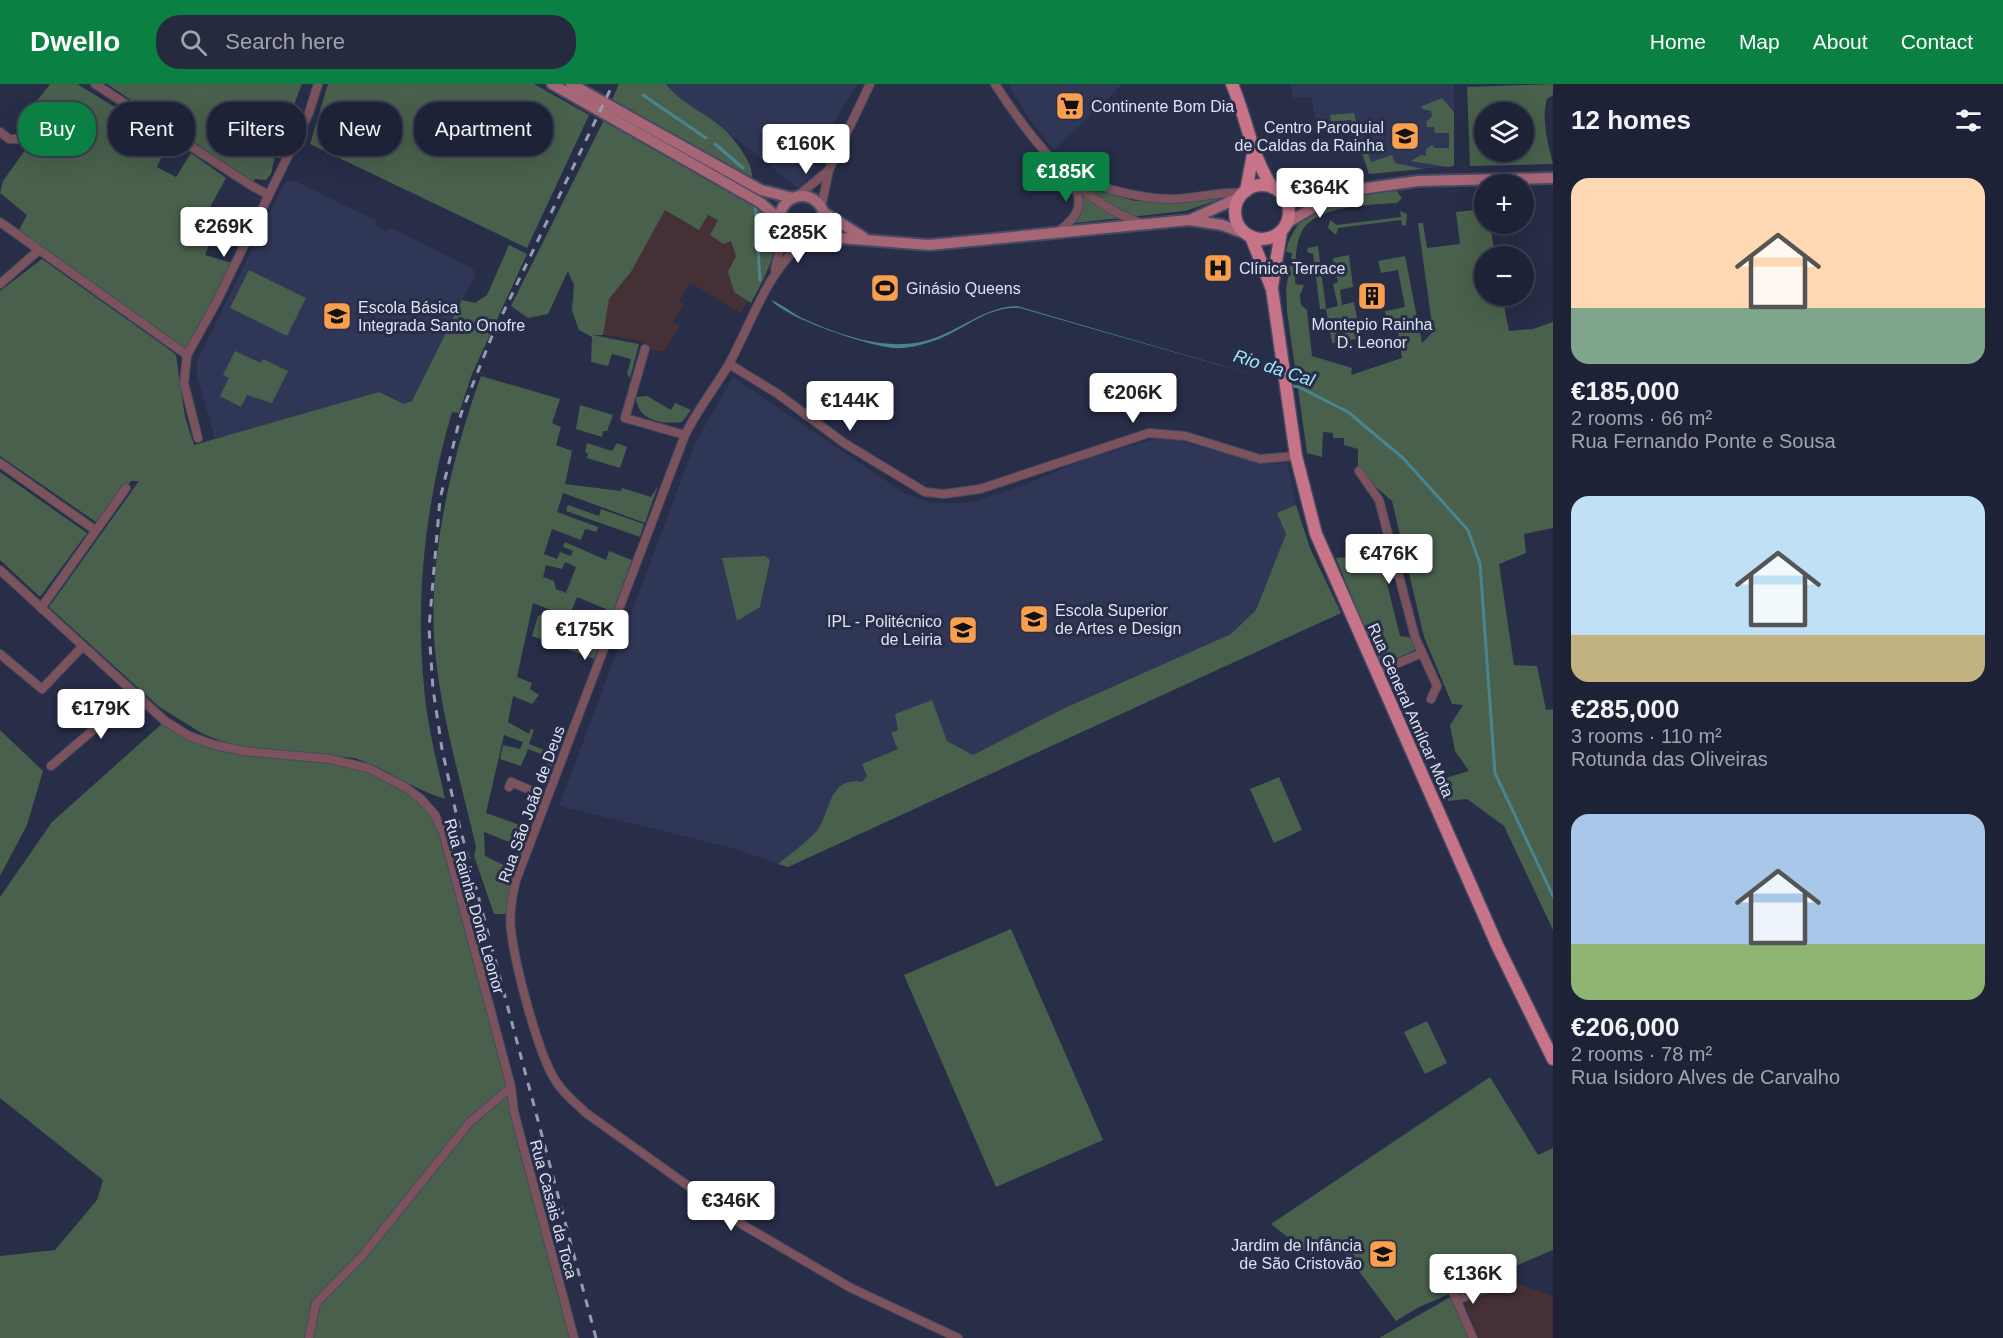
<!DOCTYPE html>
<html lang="en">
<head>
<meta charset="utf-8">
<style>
  body { margin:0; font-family:Arial,sans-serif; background:#262a3e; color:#f1f3f6; height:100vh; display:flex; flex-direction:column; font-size:22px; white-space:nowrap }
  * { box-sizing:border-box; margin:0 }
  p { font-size:20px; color:#a1a4ad }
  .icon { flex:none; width:33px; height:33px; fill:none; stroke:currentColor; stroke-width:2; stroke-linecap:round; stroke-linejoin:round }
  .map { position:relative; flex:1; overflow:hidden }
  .side { display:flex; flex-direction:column; background:#1e2236; width:450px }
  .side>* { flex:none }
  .guide { position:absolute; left:18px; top:18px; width:570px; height:54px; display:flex; gap:12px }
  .controls { position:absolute; left:1474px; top:18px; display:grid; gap:12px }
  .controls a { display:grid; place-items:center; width:60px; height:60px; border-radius:50%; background:#1e2236; box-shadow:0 6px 24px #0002,0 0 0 2px #3c3f51; font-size:30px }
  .price { position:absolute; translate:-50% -51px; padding:0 14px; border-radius:6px; background:#fff; color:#222; font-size:20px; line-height:39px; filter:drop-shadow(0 2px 3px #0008) }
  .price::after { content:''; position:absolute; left:50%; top:36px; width:18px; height:14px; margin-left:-9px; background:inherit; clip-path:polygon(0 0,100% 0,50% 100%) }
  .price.on { background:#0b8043; color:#fff }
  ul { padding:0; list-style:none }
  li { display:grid; align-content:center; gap:12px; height:318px; padding:0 18px }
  li span { display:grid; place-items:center; height:186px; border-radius:18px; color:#555 }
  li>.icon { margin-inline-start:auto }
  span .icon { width:108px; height:108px; fill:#fffc; stroke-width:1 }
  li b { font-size:26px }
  h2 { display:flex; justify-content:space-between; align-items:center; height:72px; padding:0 18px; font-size:26px }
  .tag { padding:0 21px; border-radius:24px; background:#1e2236; box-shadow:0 6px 24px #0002,0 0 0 2px #3c3f51; font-size:21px; line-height:54px }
  .tag.on { background:#0b8043; color:#fff }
  header { display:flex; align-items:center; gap:36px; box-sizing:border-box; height:84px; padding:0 30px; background:#0b8043; color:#fff }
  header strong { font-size:28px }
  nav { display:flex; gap:33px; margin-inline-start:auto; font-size:21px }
  .search { width:420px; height:54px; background:#262a3e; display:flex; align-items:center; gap:15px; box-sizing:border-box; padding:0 21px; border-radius:24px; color:#a1a4ad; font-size:22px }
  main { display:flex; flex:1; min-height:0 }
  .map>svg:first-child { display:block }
  .built { fill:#303656 }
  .industrial { fill:#443035 }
  .green { fill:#48604c; fill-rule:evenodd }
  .water { fill:#498590 }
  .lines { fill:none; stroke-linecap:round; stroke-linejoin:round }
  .stream { stroke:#498590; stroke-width:3 }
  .street-casing { stroke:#454a64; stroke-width:10 }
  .secondary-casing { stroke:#454a64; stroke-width:14 }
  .primary-casing { stroke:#454a64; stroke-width:15 }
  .street { stroke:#7c535c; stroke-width:8 }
  .secondary { stroke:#a76675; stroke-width:10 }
  .primary { stroke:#c77488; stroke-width:12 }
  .rail { stroke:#979cb1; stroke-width:3; stroke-dasharray:8 8; stroke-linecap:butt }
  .labels { text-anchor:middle; stroke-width:6; stroke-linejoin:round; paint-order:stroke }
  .poi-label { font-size:16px; fill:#dde2f4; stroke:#282d48; text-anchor:start }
  .street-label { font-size:16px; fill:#dde2f4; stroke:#282d48 }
  .water-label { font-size:18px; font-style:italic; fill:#9feaf8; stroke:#282d48 }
</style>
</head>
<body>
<header>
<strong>Dwello</strong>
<div class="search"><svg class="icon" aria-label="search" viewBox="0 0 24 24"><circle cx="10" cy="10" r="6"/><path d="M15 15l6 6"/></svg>Search here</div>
<nav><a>Home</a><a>Map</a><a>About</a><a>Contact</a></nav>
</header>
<main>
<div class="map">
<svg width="1553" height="1254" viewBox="0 0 1553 1254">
  <rect width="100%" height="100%" fill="#282d48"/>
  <g class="built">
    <path d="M666,0H858L831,42L810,94L798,104L725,46L685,20Z"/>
    <path d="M1008,0H1123L1054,66L1030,36Z"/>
    <path d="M1290,0H1454V82L1369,90L1351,36L1316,40L1311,13L1293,14Z"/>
    <path d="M293,96L375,136L378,144L385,147L391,144L473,185L475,191L412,317L404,320L379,308L215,355L196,288L197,277L285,98Z"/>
    <path d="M733,293L904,409L932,419H969L1019,403L1086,375L1154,355L1170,354L1262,380L1288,379L1296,421L1310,464L1341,529L788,783L725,762L559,722L695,359Z"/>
  </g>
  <g class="industrial">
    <path d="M665,126L699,145L708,131L719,136L736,168L734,180L728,188L734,208L747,217L741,229L690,199L679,216L684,220L672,238L680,241L664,267L645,265L642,257L603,251L609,215L631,188Z"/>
    <path d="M1507,1196L1553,1212V1254H1479L1466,1223L1467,1216Z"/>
  </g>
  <g class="green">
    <path d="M50,0H77L169,56L157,83L176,93L191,69L226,94L196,149L211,156L205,171L235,180L187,271L17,150L27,131L0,109L3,97L36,51L20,39Z"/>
    <path d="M107,0H302L275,71L271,90L266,96L255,95L253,98Z"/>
    <path d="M328,0H534L589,31L527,164L310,60Z"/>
    <path d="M619,0H666C682,21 707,29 726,47C736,57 755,82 752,96L611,18Z"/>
    <path d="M1553,0V11L1547,15C1541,36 1548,59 1553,80L1470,82L1467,3ZM1485,28H1524V68H1485Z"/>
    <path d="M1442,14L1454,28V82L1448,83L1411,77L1421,71L1426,72V65L1432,61L1435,64H1449V49H1435L1434,43H1427L1426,38L1432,32L1431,27L1422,25V22Z"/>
    <path d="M1354,29L1362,62L1366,64L1371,78L1392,71L1395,79L1423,85L1369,90L1351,36L1331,38L1330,31Z"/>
    <path d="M604,36L747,114V120L748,116C795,144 770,183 751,219L734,208L728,188L736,172L731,157L723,160L710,151L718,136L708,131L699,146L665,126L631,188L609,215L603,251H592L639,260L630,294L627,290L631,275L612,270L608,282L591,278L592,253L579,246L572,227L574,201L568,187L548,230L528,234L511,222Z"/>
    <path d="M1094,105L1135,117L1221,115L1185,127L1075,139L1083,121L1081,110Z"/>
    <path d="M1396,106L1402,114L1397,119C1371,121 1314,121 1301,149C1294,164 1296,184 1295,200L1304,201L1300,211L1301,221L1307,226L1312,272L1352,284L1351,291L1402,274L1397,242L1389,244L1385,227L1405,223L1398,186L1381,189L1378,177L1405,172L1422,259L1433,248L1418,139H1423L1427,164L1460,160L1456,128L1485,125V140H1490L1495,172H1485V212H1502L1509,247L1533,245L1553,238V444L1524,450L1526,469L1499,480L1514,581L1537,582L1546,626L1553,625V846L1504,742L1467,715L1448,717L1438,696L1469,687L1455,667L1450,641L1463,621L1452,620L1424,553L1392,417L1358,387V365L1344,361V354H1333V349L1323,348L1322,373L1307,369L1287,227L1286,206L1292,169L1286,168C1296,118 1352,110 1396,106Z"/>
    <path d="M1400,127L1407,130L1406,141L1402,142L1401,136L1338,144L1336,151L1328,144L1330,136L1337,141L1401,133Z"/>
    <path d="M509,161L527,170L472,290L459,329L452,328C426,416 415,512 424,603C427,641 437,678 445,715C412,705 386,684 354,674L234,662L203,650L158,622L49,523L139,397H131L126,404L122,402L96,438L0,372V207L42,175L166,263L176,271L185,333L194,361L379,308L404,320L412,317L462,216L475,219L487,211Z"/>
    <path d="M1318,162L1326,225L1338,222L1333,200L1338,198L1333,174L1349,171L1353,203L1340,206L1342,221L1354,218L1361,254L1332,259L1326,225H1320L1313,170L1307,168L1308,164Z"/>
    <path d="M249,186L306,214L287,252L230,224Z"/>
    <path d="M235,267L261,279L263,275L288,287L272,319L247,311L241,323L220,312L229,294L223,291Z"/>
    <path d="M481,292L560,315L552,339L561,343L556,361L572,367L565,400L621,407L622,404L651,413L658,402L645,439L563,409L557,428L598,443L597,448L585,445L581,456L552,445L544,470L557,475L560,468L571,472L573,467L563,463L565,458L606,476L609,467L632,476L611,532L605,529L606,525L577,513L569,533L533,519L517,593L532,599L530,605L539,611L532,620L513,612L508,638L529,650L531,645L534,646L529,660L552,669L558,656L562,657L551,685L546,683L549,673L528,665L521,682L500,675L503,661L520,665L523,658L504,651L486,729L528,744L522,763L484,748L485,772L514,786L506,830H494L474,772L476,763C461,698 441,632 435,566C427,479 451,374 481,292ZM565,478L576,483L566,509L556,505L554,497L543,493L546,481L562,485Z"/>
    <path d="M647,312L671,326L675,319L691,326L682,338C664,341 637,337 636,313Z"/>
    <path d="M580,321L613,331L607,347H603L602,353L576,345Z"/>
    <path d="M587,359L612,367L617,359L627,363L620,384L587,374L588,370L585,368Z"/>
    <path d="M0,388L87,449L40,513L0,476Z"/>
    <path d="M568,421L599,432L601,425L644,440L640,453L566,427Z"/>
    <path d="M1296,421L1310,464L1341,529L788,783L778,780C790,770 804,760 815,749C832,730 827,692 862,698L867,692L862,680L898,665L891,649L898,646L895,630L932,616L947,657L973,671L1065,624L1231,550L1256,526L1286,450L1277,429Z"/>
    <path d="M1380,471L1400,552L1413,554L1417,565L1380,582L1336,474Z"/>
    <path d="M765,472L770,476L760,523L737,537L722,474Z"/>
    <path d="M547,529L572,539L568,550L569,562L590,571L595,558L600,560L594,575L532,552L538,532Z"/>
    <path d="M165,637L215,661L349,678L405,703L440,741L574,1254H0V1172L55,1166L97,1116L103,1096L0,1014V813L52,738Z"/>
    <path d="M0,646L43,687L27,741L0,792Z"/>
    <path d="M1279,693L1302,746L1274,759L1250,705Z"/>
    <path d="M1011,845L1103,1056L996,1103L904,891Z"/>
    <path d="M1427,937L1447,979L1425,990L1404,948Z"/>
    <path d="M1490,993L1538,1071L1553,1064V1166L1419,1223L1396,1237L1335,1155L1312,1172L1271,1140Z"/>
    <path d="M1452,1212L1469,1254H1379Z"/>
  </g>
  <path class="water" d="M771,216C780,219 792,229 802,234C841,252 891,269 932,255C962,245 985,223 1017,222L1278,298L1020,224C988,222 967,244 939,255C925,260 909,265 894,264C869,262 787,235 771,216Z"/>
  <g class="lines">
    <g class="stream">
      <path d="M643,11L706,54"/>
      <path d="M715,60L743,84"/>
      <path d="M755,120L760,196"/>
      <path d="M1288,301L1299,303L1348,328L1403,374L1468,446L1480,480L1495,689L1553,812"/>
    </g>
    <g class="street-casing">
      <g id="street">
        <path d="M95,0L252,102L269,111"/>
        <path d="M995,0C1028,52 1081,120 1141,139"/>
        <path d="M0,48L9,55H22"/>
        <path d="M1075,96C1107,104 1139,115 1172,115C1196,115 1219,107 1243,109"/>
        <path d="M796,113L828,87"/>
        <path d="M821,124L829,86L870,0"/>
        <path d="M0,138L187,271"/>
        <path d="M1059,147C1079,132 1085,120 1072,97"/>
        <path d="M807,155C767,186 753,236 729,280C715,304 697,326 685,351L516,796C512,812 509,829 511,846C515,880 538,972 557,999C565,1011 576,1019 586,1029L743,1141L851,1204L958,1254"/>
        <path d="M775,185L780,163V140"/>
        <path d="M0,200L39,166"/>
        <path d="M645,265L625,334L685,351"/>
        <path d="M729,280L778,310L844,359L925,408L944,410L980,405L1149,349L1185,352L1260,375L1296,372"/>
        <path d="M198,354L184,299L187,271L217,217L309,29L318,0"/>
        <path d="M0,379L95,446"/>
        <path d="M1359,387L1379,416L1415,553L1437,602L1431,615"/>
        <path d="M0,486L165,637L189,652L215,661L244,667L330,675L368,684L405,703L421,715L435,731L444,751L511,1003L514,1028L574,1254"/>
        <path d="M41,524L126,404"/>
        <path d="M0,570L42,605L82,563"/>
        <path d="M1377,588L1422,569"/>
        <path d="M51,682L134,611"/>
        <path d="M509,703L511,698L537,709"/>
        <path d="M1449,1199L1473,1254"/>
        <path d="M1457,1216L1507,1196"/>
        <path d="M309,1254L316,1219L363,1171L470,1038L511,1003"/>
      </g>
    </g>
    <g class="secondary-casing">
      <g id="secondary">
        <path d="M552,0L761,119L780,136"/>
        <path d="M571,0L761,106L793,114"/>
        <path d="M1279,107L1339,108L1418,97L1553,94"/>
        <circle cx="802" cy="134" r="22"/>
        <path d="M823,128L863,153"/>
        <path d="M1192,135L1240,113"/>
        <path d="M1287,139L1336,110"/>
        <path d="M815,152L929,161L1189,136L1222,141L1244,149"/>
      </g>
    </g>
    <g class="primary-casing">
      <g id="primary">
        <path d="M1232,0C1247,35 1251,71 1272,103"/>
        <circle cx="1262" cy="128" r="27"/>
        <path d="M1246,107L1253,70"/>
        <path d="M1251,153L1272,205L1296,372L1316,450L1498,863L1553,975"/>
        <path d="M1272,203L1281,148"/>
      </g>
    </g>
    <use href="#street" class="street"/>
    <use href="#secondary" class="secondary"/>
    <use href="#primary" class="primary"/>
    <path class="rail" d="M596,1254L456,729L442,665L433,605L429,544L440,415L461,330L492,252L613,0"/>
  </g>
  <defs>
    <g id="supermarket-square" transform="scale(1.5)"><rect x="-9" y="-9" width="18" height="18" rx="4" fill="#f99f4d" stroke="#282d48"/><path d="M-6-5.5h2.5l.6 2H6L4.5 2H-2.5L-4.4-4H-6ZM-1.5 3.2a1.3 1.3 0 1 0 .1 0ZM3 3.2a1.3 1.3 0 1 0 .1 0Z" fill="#111"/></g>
    <g id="school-square" transform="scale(1.5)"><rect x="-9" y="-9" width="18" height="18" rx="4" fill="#f99f4d" stroke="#282d48"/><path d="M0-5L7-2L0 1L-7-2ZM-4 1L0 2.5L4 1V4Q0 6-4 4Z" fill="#111"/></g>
    <g id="hospital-square" transform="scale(1.5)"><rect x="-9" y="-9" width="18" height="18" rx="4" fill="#f99f4d" stroke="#282d48"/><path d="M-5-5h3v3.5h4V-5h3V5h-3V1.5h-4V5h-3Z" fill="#111"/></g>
    <g id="stadium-square" transform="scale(1.5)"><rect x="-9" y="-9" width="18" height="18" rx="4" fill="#f99f4d" stroke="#282d48"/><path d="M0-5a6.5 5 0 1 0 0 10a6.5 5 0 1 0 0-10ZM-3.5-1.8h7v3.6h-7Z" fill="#111"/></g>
    <g id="building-square" transform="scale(1.5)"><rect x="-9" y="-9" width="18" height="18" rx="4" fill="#f99f4d" stroke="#282d48"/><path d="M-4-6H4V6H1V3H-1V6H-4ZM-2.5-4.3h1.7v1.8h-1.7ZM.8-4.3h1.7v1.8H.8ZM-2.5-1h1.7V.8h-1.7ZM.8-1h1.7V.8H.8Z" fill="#111"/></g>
    <g id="university-square" transform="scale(1.5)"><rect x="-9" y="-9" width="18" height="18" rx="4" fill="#f99f4d" stroke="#282d48"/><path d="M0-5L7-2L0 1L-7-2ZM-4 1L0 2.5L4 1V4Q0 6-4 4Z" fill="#111"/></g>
  </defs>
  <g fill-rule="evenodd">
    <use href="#supermarket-square" x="1070" y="22"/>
    <use href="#school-square" x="1405" y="52"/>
    <use href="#hospital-square" x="1218" y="184"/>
    <use href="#stadium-square" x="885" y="204"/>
    <use href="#building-square" x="1372" y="212"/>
    <use href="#school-square" x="337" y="232"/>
    <use href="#university-square" x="1034" y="535"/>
    <use href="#university-square" x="963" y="546"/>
    <use href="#school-square" x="1383" y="1170"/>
  </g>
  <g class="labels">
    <g class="poi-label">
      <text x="1091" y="28">Continente Bom Dia</text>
      <text x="1384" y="49" text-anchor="end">Centro Paroquial<tspan x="1384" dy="18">de Caldas da Rainha</tspan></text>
      <text x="1239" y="190">Clínica Terrace</text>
      <text x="906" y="210">Ginásio Queens</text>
      <text x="358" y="229">Escola Básica<tspan x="358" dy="18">Integrada Santo Onofre</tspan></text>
      <text x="1372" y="246" text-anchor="middle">Montepio Rainha<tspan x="1372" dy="18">D. Leonor</tspan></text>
      <text x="1055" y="532">Escola Superior<tspan x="1055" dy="18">de Artes e Design</tspan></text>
      <text x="942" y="543" text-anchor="end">IPL - Politécnico<tspan x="942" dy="18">de Leiria</tspan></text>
      <text x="1362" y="1167" text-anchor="end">Jardim de Infância<tspan x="1362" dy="18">de São Cristovão</tspan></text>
    </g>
    <g class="street-label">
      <text transform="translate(1411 626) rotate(66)" y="6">Rua General Amílcar Mota</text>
      <text transform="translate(531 720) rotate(-70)" y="6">Rua São João de Deus</text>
      <text transform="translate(475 822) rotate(74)" y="6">Rua Rainha Dona Leonor</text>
      <text transform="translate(554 1125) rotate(75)" y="6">Rua Casais da Toca</text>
    </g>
    <g class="water-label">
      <text transform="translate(1274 284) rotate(18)" y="6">Rio da Cal</text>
    </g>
  </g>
</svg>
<div class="controls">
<a><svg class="icon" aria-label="layers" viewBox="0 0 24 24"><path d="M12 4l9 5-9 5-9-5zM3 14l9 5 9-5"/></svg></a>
<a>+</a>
<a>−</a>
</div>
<b class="price" style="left:806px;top:91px">€160K</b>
<b class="price on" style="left:1066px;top:119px">€185K</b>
<b class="price" style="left:1320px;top:135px">€364K</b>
<b class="price" style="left:224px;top:174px">€269K</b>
<b class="price" style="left:798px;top:180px">€285K</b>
<b class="price" style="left:1133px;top:340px">€206K</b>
<b class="price" style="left:850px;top:348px">€144K</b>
<b class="price" style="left:1389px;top:501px">€476K</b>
<b class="price" style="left:585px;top:577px">€175K</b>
<b class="price" style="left:101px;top:656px">€179K</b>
<b class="price" style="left:731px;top:1148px">€346K</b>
<b class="price" style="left:1473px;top:1221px">€136K</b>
<div class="guide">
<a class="tag on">Buy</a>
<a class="tag">Rent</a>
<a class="tag">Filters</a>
<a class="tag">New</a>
<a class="tag">Apartment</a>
</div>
</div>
<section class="side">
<h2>12 homes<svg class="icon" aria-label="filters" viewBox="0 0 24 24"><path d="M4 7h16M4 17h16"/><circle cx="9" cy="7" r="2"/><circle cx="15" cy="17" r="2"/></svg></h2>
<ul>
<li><span style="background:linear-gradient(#ffd9b3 70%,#7fa58c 0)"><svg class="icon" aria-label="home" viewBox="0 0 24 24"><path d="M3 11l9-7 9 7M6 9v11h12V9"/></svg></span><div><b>€185,000</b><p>2 rooms · 66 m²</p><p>Rua Fernando Ponte e Sousa</p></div></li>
<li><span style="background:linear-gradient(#bfe0f5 75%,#c2b280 0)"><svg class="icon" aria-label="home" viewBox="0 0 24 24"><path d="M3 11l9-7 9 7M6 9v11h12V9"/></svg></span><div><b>€285,000</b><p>3 rooms · 110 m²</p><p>Rotunda das Oliveiras</p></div></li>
<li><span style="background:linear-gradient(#a9c7e8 70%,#8fb573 0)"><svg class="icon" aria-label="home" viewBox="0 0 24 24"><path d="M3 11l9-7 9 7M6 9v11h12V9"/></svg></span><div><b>€206,000</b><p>2 rooms · 78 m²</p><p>Rua Isidoro Alves de Carvalho</p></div></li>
</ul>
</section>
</main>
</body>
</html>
